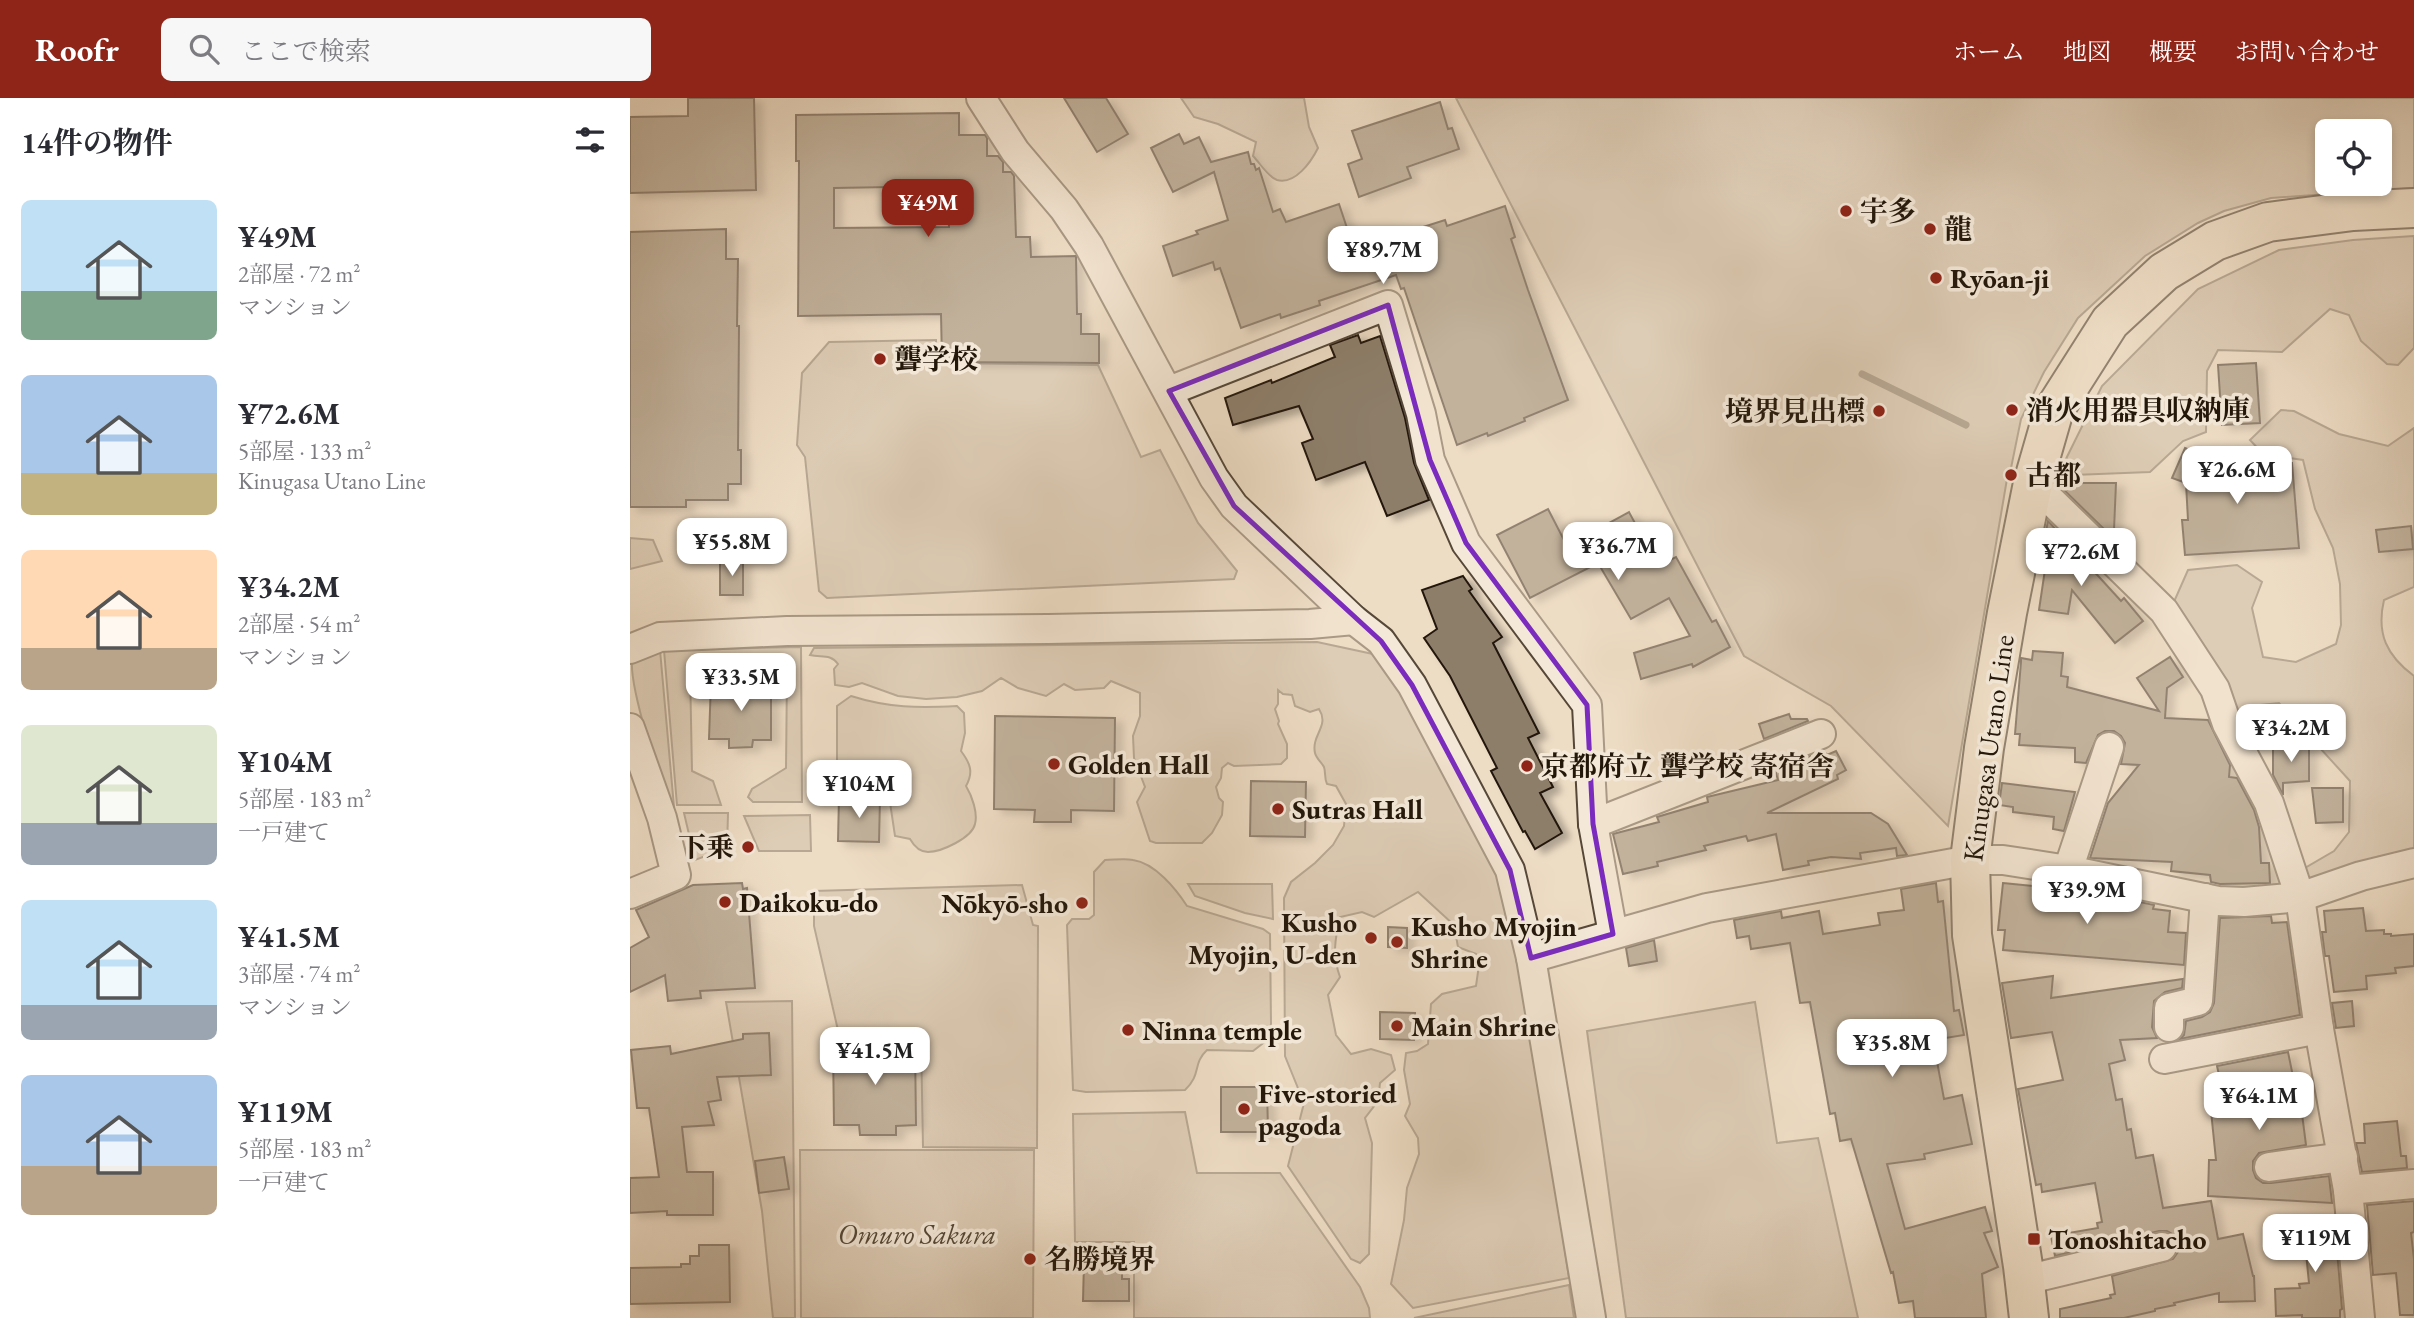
<!DOCTYPE html>
<html lang="ja">
<head>
<meta charset="utf-8">
<style>
  body { margin:0; font-family:"EB Garamond","Noto Serif JP",serif; background:#f7f7f7; color:#2b2b33; height:100vh; display:flex; flex-direction:column; font-size:26px; white-space:nowrap }
  * { box-sizing:border-box; margin:0 }
  p { font-size:23px; color:#7c7c81 }
  .icon { flex:none; width:38px; height:38px; fill:none; stroke:currentColor; stroke-width:2; stroke-linecap:round; stroke-linejoin:round }
  .map { position:relative; flex:1; overflow:hidden }
  .drawer { display:flex; flex-direction:column; background:#fff; width:630px }
  .drawer>* { flex:none }
  .tools { position:absolute; left:1685px; top:21px; display:grid; gap:14px }
  .tools a { display:grid; place-items:center; width:77px; height:77px; border-radius:10px; background:#fff; box-shadow:0 4px 10px #0003; font-size:35px }
  .price { position:absolute; translate:-50% -60px; padding:0 16px; border-radius:14px; background:#fff; color:#222; font-size:23px; line-height:46px; filter:drop-shadow(0 2px 4px #0008) }
  .price::after { content:''; position:absolute; left:50%; top:42px; width:21px; height:16px; margin-left:-10px; background:inherit; clip-path:polygon(0 0,100% 0,50% 100%) }
  .price.selected { background:#8f2418; color:#fff }
  ul { padding:0; list-style:none }
  li { display:flex; align-items:center; gap:21px; height:175px; padding:0 21px }
  li span { display:grid; place-items:center; flex:none; width:196px; height:140px; border-radius:10px; color:#555 }
  li>.icon { margin-inline-start:auto }
  span .icon { width:84px; height:84px; fill:#fffc; stroke-width:1 }
  li b { font-size:30px }
  h2 { display:flex; justify-content:space-between; align-items:center; height:84px; padding:0 21px; font-size:30px }
  header { display:flex; align-items:center; gap:42px; box-sizing:border-box; height:98px; padding:0 35px; background:#8f2418; color:#fff }
  header strong { font-size:33px }
  nav { display:flex; gap:38px; margin-inline-start:auto; font-size:24px }
  .search { width:490px; height:63px; background:#f7f7f7; display:flex; align-items:center; gap:18px; box-sizing:border-box; padding:0 24px; border-radius:10px; color:#7c7c81; font-size:26px }
  main { display:flex; flex:1; min-height:0 }
  .map>svg:first-child { display:block }
  .green { fill:#cbbba5; stroke:#776958; stroke-width:2; fill-rule:evenodd }
  .lines { fill:none; stroke-linecap:round; stroke-linejoin:round }
  .stream { stroke:#736654; stroke-width:7 }
  .building { fill:#8d7e6b; stroke:#23170a; stroke-width:2; fill-rule:evenodd; filter:url(#shadow) }
  .minor-casing { stroke:#564839; stroke-width:32 }
  .primary-casing { stroke:#23170a; stroke-width:42 }
  .minor { stroke:#f4e9d9; stroke-width:28 }
  .primary { stroke:#eeddc5; stroke-width:38 }
  .marked { fill:none; stroke:#7b2cbf; stroke-width:5; stroke-linejoin:round }
  .poi-dot { fill:#8f2418; stroke:#f4e9d9; stroke-width:2.5 }
  .labels { text-anchor:middle; stroke-width:7; stroke-linejoin:round; paint-order:stroke }
  .poi-label { font-size:28px; font-weight:bold; fill:#23170a; stroke:#f4e9d9; text-anchor:start }
  .street-label { font-size:28px; fill:#23170a; stroke:#f4e9d9 }
  .park-label { font-size:28px; font-style:italic; fill:#554838; stroke:#f4e9d9 }
</style>
</head>
<body>
<header>
<strong>Roofr</strong>
<div class="search"><svg class="icon" aria-label="search" viewBox="0 0 24 24"><circle cx="10" cy="10" r="6"/><path d="M15 15l6 6"/></svg>ここで検索</div>
<nav><a>ホーム</a><a>地図</a><a>概要</a><a>お問い合わせ</a></nav>
</header>
<main>
<section class="drawer">
<h2>14件の物件<svg class="icon" aria-label="filters" viewBox="0 0 24 24"><path d="M4 7h16M4 17h16"/><circle cx="9" cy="7" r="2"/><circle cx="15" cy="17" r="2"/></svg></h2>
<ul>
<li><span style="background:linear-gradient(#bfe0f5 65%,#7fa58c 0)"><svg class="icon" aria-label="home" viewBox="0 0 24 24"><path d="M3 11l9-7 9 7M6 9v11h12V9"/></svg></span><div><b>¥49M</b><p>2部屋 · 72 m²</p><p>マンション</p></div></li>
<li><span style="background:linear-gradient(#a9c7e8 70%,#c2b280 0)"><svg class="icon" aria-label="home" viewBox="0 0 24 24"><path d="M3 11l9-7 9 7M6 9v11h12V9"/></svg></span><div><b>¥72.6M</b><p>5部屋 · 133 m²</p><p>Kinugasa Utano Line</p></div></li>
<li><span style="background:linear-gradient(#ffd9b3 70%,#b9a48a 0)"><svg class="icon" aria-label="home" viewBox="0 0 24 24"><path d="M3 11l9-7 9 7M6 9v11h12V9"/></svg></span><div><b>¥34.2M</b><p>2部屋 · 54 m²</p><p>マンション</p></div></li>
<li><span style="background:linear-gradient(#dfe7d0 70%,#9aa5b1 0)"><svg class="icon" aria-label="home" viewBox="0 0 24 24"><path d="M3 11l9-7 9 7M6 9v11h12V9"/></svg></span><div><b>¥104M</b><p>5部屋 · 183 m²</p><p>一戸建て</p></div></li>
<li><span style="background:linear-gradient(#bfe0f5 75%,#9aa5b1 0)"><svg class="icon" aria-label="home" viewBox="0 0 24 24"><path d="M3 11l9-7 9 7M6 9v11h12V9"/></svg></span><div><b>¥41.5M</b><p>3部屋 · 74 m²</p><p>マンション</p></div></li>
<li><span style="background:linear-gradient(#a9c7e8 65%,#b9a48a 0)"><svg class="icon" aria-label="home" viewBox="0 0 24 24"><path d="M3 11l9-7 9 7M6 9v11h12V9"/></svg></span><div><b>¥119M</b><p>5部屋 · 183 m²</p><p>一戸建て</p></div></li>
</ul>
</section>
<div class="map">
<svg width="1784" height="1220" viewBox="0 0 1784 1220">
  <defs>
    <filter id="shadow"><feDropShadow dx="8" dy="4.5" stdDeviation="3.5" flood-color="#0004"/></filter>
  </defs>
  <rect width="100%" height="100%" fill="#eeddc5"/>
  <filter id="stains"><feTurbulence type="fractalNoise" baseFrequency=".00286" numOctaves="4"/><feColorMatrix values="0 0 0 0 .2 0 0 0 0 .09 0 0 0 0 .02 0 0 0 .5 -.17"/></filter>
  <radialGradient id="worn" r=".72"><stop offset=".6" stop-color="#630" stop-opacity="0"/><stop offset="1" stop-color="#630" stop-opacity=".3"/></radialGradient>
  <g class="green">
    <path d="M551,0H674L679,29L688,50C681,64 665,87 647,82C638,79 630,65 623,58L626,44L588,26L564,19Z"/>
    <path d="M826,0H1784V90L1641,100L1594,113L1568,125L1515,158L1448,220L1414,274L1391,321L1380,375H1378L1318,728L1201,608L1114,558ZM1698,33H1750V86H1698Z"/>
    <path d="M1784,138V250L1768,267L1757,266L1731,243L1719,217L1700,211L1652,254L1588,252L1577,273L1576,334L1553,343L1520,374L1443,377L1430,373L1472,288L1568,191L1649,152L1723,142Z"/>
    <path d="M306,242L307,265L468,267L511,359L530,352L568,425L607,473L604,481L197,500L189,493L175,359L167,347L172,275L199,244Z"/>
    <path d="M1651,312L1664,313L1709,336L1758,348L1784,330V489L1754,502C1746,536 1757,558 1784,578V757L1680,787L1675,770L1704,753L1719,734L1720,683L1649,605L1631,607V631L1616,644L1543,506L1558,472L1607,467L1632,484L1622,510L1633,559L1666,564L1706,546L1711,527L1710,486L1703,450L1685,411L1673,362L1633,356L1620,342Z"/>
    <path d="M0,440L23,442L32,463L0,471Z"/>
    <path d="M687,544L752,558L871,773L890,858L939,1180L783,1210L761,1186L774,1122L777,1090L789,1056L788,1040L775,1018L780,1006L774,972L776,955L787,953L798,946L801,906L812,896L846,888L848,874L846,856L828,849L824,827L788,794L744,819L732,814L710,819C705,841 702,857 710,879L698,897L706,937L721,956L741,951L761,957L765,972L750,985L748,1003L735,1020L742,1045L739,1156L730,1165L721,1161L658,1068L674,1005L655,958L654,800L661,784L685,765L703,747L714,728L716,706L706,688L697,686C694,680 696,675 694,669C692,665 686,660 685,655C681,637 700,628 689,611L680,614L665,608L662,597L653,596L648,592V606L645,611L649,623L648,626L657,646V660L651,666L604,668L598,665L592,670L591,680L586,689L589,700L593,704L592,717L582,735L572,745H526L520,743L507,704L515,689L504,660L503,638L510,618V595L481,583L474,590L445,592L434,586L416,598L388,590L371,580L352,593L327,599L296,601L268,598L232,585L219,589L205,587L204,571L208,566C200,555 191,560 180,557L184,550Z"/>
    <path d="M171,549L172,704H123L118,699L122,691L156,670L157,575L148,567H68L60,572L62,673L83,683L91,707H47L34,552Z"/>
    <path d="M30,552L44,709H39C29,680 0,591 2,564Z"/>
    <path d="M221,598C259,610 288,610 327,608L334,615L335,635L331,653C340,665 344,674 336,688C342,698 348,715 345,726C342,740 311,754 298,754C290,754 284,748 280,741L265,738L258,691L244,688L214,689L207,682V608Z"/>
    <path d="M54,715H98L97,750L65,762Z"/>
    <path d="M180,717L181,753H129L114,718Z"/>
    <path d="M475,762C484,762 494,760 503,762C525,765 546,791 557,808L633,831L640,836L641,926L636,943L623,953L577,952C562,966 572,976 555,992L456,994L443,992L437,827L442,821H459L464,817V774Z"/>
    <path d="M558,786H642L643,821L615,815L565,798Z"/>
    <path d="M392,787L403,827L408,828L407,1050L293,1049L291,942L210,941L184,828V793Z"/>
    <path d="M162,903L165,1220H143L132,1113L96,904Z"/>
    <path d="M1125,904L1147,1045L1188,1040L1228,1220H996L957,933Z"/>
    <path d="M555,1014L567,1075H650L730,1189L739,1210L740,1220H504V1144H445L443,1016Z"/>
    <path d="M170,1052H404L403,1220H171Z"/>
    <path d="M939,1187L944,1220H784Z"/>
  </g>
  <g class="lines">
    <path class="stream" d="M1232,276L1336,327"/>
  </g>
  <g class="building">
    <path d="M58,0H124L126,92L0,95V19L58,18Z"/>
    <path d="M434,0H476L498,36L467,54Z"/>
    <path d="M810,4L818,31L822,30L829,51L777,69L781,80L729,99L718,66L732,61L722,33Z"/>
    <path d="M329,15V37H355L357,40V58H368L373,64V74H381L384,78L386,139H400L401,159L446,158L447,216H451V236H469V265L312,264L311,216L168,218L169,63H166V17ZM318,88L319,129L204,130V90Z"/>
    <path d="M549,36L554,46L569,39L581,64L618,54L621,66H624L626,72L629,70L643,114L650,111L656,124L709,106L724,151L815,122L817,128L875,108L885,139L881,141L898,192L938,302L894,320L895,323L858,338L857,335L827,347L774,190L771,191L766,177L689,203L690,207L651,220L650,216L611,230L590,170L585,172L583,164L543,178L533,148L568,136L566,133L598,122L584,74L543,94L521,50Z"/>
    <path d="M96,131V161H108L107,228H109L108,352H111V386H98V402H56V409H0V134Z"/>
    <path d="M728,237L731,245L750,238L775,320L784,365L799,402L757,418L735,364L686,382L672,345L683,341L669,308L603,327L595,300L641,282L642,285L705,259L700,247Z"/>
    <path d="M1626,265L1630,325L1592,327L1588,267Z"/>
    <path d="M1555,350L1599,369L1662,365L1669,450L1555,457L1552,422H1558L1556,385L1542,380Z"/>
    <path d="M1430,385H1486L1484,432H1475L1430,388Z"/>
    <path d="M918,411L937,448L999,414L1028,468L1046,459L1082,524L1086,522L1100,549L1063,569L1062,566L1011,581L1004,555L1060,538L1039,500L1001,521L968,465L900,500L867,437Z"/>
    <path d="M1418,423L1491,503L1494,500L1513,523L1485,545L1442,492L1438,516L1409,512L1416,465L1410,464Z"/>
    <path d="M1781,428L1783,451L1749,454L1746,432Z"/>
    <rect x="90" y="463" width="23" height="34"/>
    <path d="M833,478L842,491L839,493L872,539L863,545L909,635L898,640L923,689L910,695L932,735L905,751L895,733L893,734L861,673L867,670L820,578L794,540L807,531L792,492Z"/>
    <path d="M1403,553L1433,555L1431,578L1438,579L1437,589L1529,613L1507,580L1540,559L1553,579L1537,590L1535,620L1578,622L1600,667L1599,679L1607,680L1624,712L1629,729L1631,765H1639L1640,785L1590,786L1581,784L1580,777L1541,773L1542,764L1460,760L1478,705L1509,667L1491,666L1495,645L1491,638L1484,633H1475L1468,637L1456,665L1445,664V650L1389,647L1390,636H1385L1391,564V560L1402,562Z"/>
    <path d="M81,584H141V642H123L122,649L99,650V641H79Z"/>
    <path d="M1159,616L1161,621H1177L1178,623L1134,641L1129,626Z"/>
    <path d="M365,618L485,620L484,713L441,712V724H404L405,712L364,711Z"/>
    <path d="M1679,647V683L1653,685V697L1643,677V648Z"/>
    <path d="M1206,653L1216,672L1207,677L1208,681L1137,715H1241L1258,726L1277,757L1267,758L1266,750L1230,755L1231,761L1201,759L1178,763L1179,767L1153,772L1146,736L1118,743L1116,738L1074,748L1076,752L1027,764L1028,768L993,776L983,736L1029,724L1027,719L1078,704L1077,699L1148,682L1145,672L1180,658V661L1195,654L1197,657Z"/>
    <path d="M621,683L676,684L675,739L620,738Z"/>
    <path d="M1372,685L1445,694L1434,733L1423,731L1424,719L1383,714V709L1369,707Z"/>
    <path d="M1682,690H1713V724L1686,725Z"/>
    <path d="M209,699L250,700L249,744L208,743Z"/>
    <path d="M112,785L113,791L117,790L125,890L70,893L71,900L38,903L35,877L0,894V850L19,839L6,812L63,787Z"/>
    <path d="M1306,785L1308,804L1313,803L1324,913L1329,912L1334,937L1303,942L1314,1001L1332,997L1342,1046L1294,1056L1295,1061L1257,1066L1275,1131L1355,1109L1362,1133L1354,1135L1368,1169L1352,1176L1356,1220H1285L1283,1203L1269,1205L1263,1174L1261,1175L1221,1041L1210,1043L1205,1015L1200,1016L1180,904L1170,905L1160,845L1121,851L1119,838L1107,840L1104,822L1151,813L1152,820L1189,813L1193,836L1250,827L1248,815L1274,812L1271,791Z"/>
    <path d="M1373,785L1462,794L1524,807L1523,811L1540,813L1538,834L1556,835L1554,867L1373,852L1375,832H1368Z"/>
    <path d="M1733,810L1736,833L1754,832V836H1761V838L1784,836V868L1765,870L1766,875L1736,878L1737,891L1704,894L1699,858H1695L1692,834H1696L1694,813Z"/>
    <path d="M1641,818L1642,825L1657,824L1670,917L1550,941L1554,937L1556,923L1572,919L1580,914L1584,905L1590,820Z"/>
    <path d="M758,829L777,830V850L758,849Z"/>
    <path d="M1024,842L1027,863L999,868L996,850Z"/>
    <path d="M1423,878L1421,900L1553,881L1552,890L1535,894L1524,903L1522,929L1527,940L1490,942L1495,962L1479,966L1486,1002L1492,1001L1497,1032L1501,1031L1506,1060L1523,1057L1533,1110L1581,1103L1588,1141L1613,1136L1623,1178H1624L1625,1203L1589,1204V1195L1544,1205L1545,1207L1525,1211V1213L1494,1220H1430V1211L1481,1200L1480,1197L1485,1196L1482,1178L1543,1161L1548,1154V1146L1544,1137L1537,1133H1529L1425,1158L1421,1138L1468,1130L1467,1125L1472,1124L1465,1085L1412,1094L1411,1086L1406,1087L1388,991L1433,982L1422,934L1381,940L1372,885Z"/>
    <path d="M1722,903L1724,928L1706,930L1702,905Z"/>
    <path d="M750,914L785,915L784,942L750,941Z"/>
    <path d="M139,935L141,977L87,979L91,1002L78,1004L84,1027L52,1029L57,1074H83V1117H37V1113L0,1115V1080L29,1079L19,1010H7L1,952L40,948L41,956L113,941V936Z"/>
    <path d="M285,946L286,1027L266,1028V1037H230L229,1027H204L203,947Z"/>
    <path d="M1658,954L1669,1008H1671L1676,1047L1629,1055L1623,1063V1072L1626,1080L1633,1085H1641L1699,1078L1702,1105L1578,1098L1579,1062H1586L1581,1013L1597,1012L1587,968Z"/>
    <path d="M591,989H637L638,1034H591Z"/>
    <path d="M1767,1023L1771,1058H1776L1777,1070L1732,1074L1726,1045H1735L1734,1026Z"/>
    <path d="M154,1059L159,1091L129,1095L125,1063Z"/>
    <path d="M1784,1103V1134L1781,1135L1784,1161V1217H1770L1766,1175L1743,1177L1737,1107Z"/>
    <path d="M1704,1117L1712,1211L1710,1212V1220H1672V1217L1646,1218L1645,1191L1670,1190L1669,1186L1679,1185L1675,1145L1665,1146L1663,1126Z"/>
    <path d="M69,1147H99L100,1204L0,1206V1170L51,1169V1166H60V1158H69Z"/>
    <path d="M454,1164H492V1181H499V1203H453Z"/>
  </g>
  <g class="lines">
    <g class="minor-casing">
      <g id="minor">
        <path d="M351,0L385,53L434,111L459,148L584,380L604,408L724,522L751,543L782,587L880,772L901,860L961,1220"/>
        <path d="M539,293L758,207L791,316L800,362L836,445L957,607L963,726L983,836"/>
        <path d="M1403,385L1534,513L1585,591L1597,626L1639,705L1670,799L1689,931L1718,1092L1730,1220"/>
        <path d="M0,551L30,539L157,533L418,531L680,526L724,522"/>
        <path d="M0,630L32,720L46,777L0,796"/>
        <path d="M963,726L1191,636"/>
        <path d="M1438,772L1479,649"/>
        <path d="M901,860L1077,810L1340,762H1373L1438,772L1588,803L1614,804L1670,799L1731,778L1784,765"/>
        <path d="M1539,929V910L1568,903L1575,800"/>
        <path d="M1534,961L1689,931"/>
        <path d="M1639,1069L1713,1059"/>
        <path d="M1718,1092L1784,1086"/>
        <path d="M1395,1182L1532,1149"/>
      </g>
    </g>
    <g class="primary-casing">
      <path id="primary" d="M1399,1220L1393,1168L1342,837L1340,762L1354,650L1377,515L1403,385L1424,312L1480,224L1534,174L1585,143L1638,124L1723,113L1784,110"/>
    </g>
    <use href="#minor" class="minor"/>
    <use href="#primary" class="primary"/>
  </g>
  <path d="M0 0H1784V1220H0ZM758,207L800,362L836,445L957,607L963,726L983,836L901,860L880,772L782,587L751,543L604,408L539,293Z" fill="#eeddc5" fill-opacity=".55" fill-rule="evenodd"/>
  <path class="marked" d="M758,207L800,362L836,445L957,607L963,726L983,836L901,860L880,772L782,587L751,543L604,408L539,293Z"/>
  <g class="poi-dot">
    <circle cx="1216" cy="113" r="7"/>
    <circle cx="1300" cy="131" r="7"/>
    <circle cx="1306" cy="180" r="7"/>
    <circle cx="250" cy="261" r="7"/>
    <circle cx="1382" cy="312" r="7"/>
    <circle cx="1249" cy="313" r="7"/>
    <circle cx="1381" cy="377" r="7"/>
    <circle cx="424" cy="666" r="7"/>
    <circle cx="897" cy="668" r="7"/>
    <circle cx="648" cy="711" r="7"/>
    <circle cx="118" cy="749" r="7"/>
    <circle cx="95" cy="804" r="7"/>
    <circle cx="452" cy="805" r="7"/>
    <circle cx="741" cy="840" r="7"/>
    <circle cx="767" cy="844" r="7"/>
    <circle cx="767" cy="928" r="7"/>
    <circle cx="498" cy="932" r="7"/>
    <circle cx="614" cy="1011" r="7"/>
    <rect x="1397" y="1134" width="14" height="14" rx="3.5"/>
    <circle cx="400" cy="1161" r="7"/>
  </g>
  <g class="labels">
    <g class="poi-label">
      <text x="1230" y="123">宇多</text>
      <text x="1314" y="141">龍</text>
      <text x="1320" y="190">Ryōan-ji</text>
      <text x="264" y="271">聾学校</text>
      <text x="1396" y="322">消火用器具収納庫</text>
      <text x="1235" y="323" text-anchor="end">境界見出標</text>
      <text x="1395" y="387">古都</text>
      <text x="438" y="676">Golden Hall</text>
      <text x="911" y="678">京都府立 聾学校 寄宿舎</text>
      <text x="662" y="721">Sutras Hall</text>
      <text x="104" y="759" text-anchor="end">下乗</text>
      <text x="109" y="814">Daikoku-do</text>
      <text x="438" y="815" text-anchor="end">Nōkyō-sho</text>
      <text x="727" y="834" text-anchor="end">Kusho<tspan x="727" dy="32">Myojin, U-den</tspan></text>
      <text x="781" y="838">Kusho Myojin<tspan x="781" dy="32">Shrine</tspan></text>
      <text x="781" y="938">Main Shrine</text>
      <text x="512" y="942">Ninna temple</text>
      <text x="628" y="1005">Five-storied<tspan x="628" dy="32">pagoda</tspan></text>
      <text x="1418" y="1151">Tonoshitacho</text>
      <text x="414" y="1171">名勝境界</text>
    </g>
    <g class="street-label">
      <text transform="translate(1358 650) rotate(-82)" y="10">Kinugasa Utano Line</text>
    </g>
    <g class="park-label">
      <text x="287" y="1146">Omuro Sakura</text>
    </g>
  </g>
  <rect width="100%" height="100%" filter="url(#stains)"/>
  <rect width="100%" height="100%" fill="url(#worn)"/>
</svg>
<div class="tools">
<a><svg class="icon" aria-label="locate" viewBox="0 0 24 24"><circle cx="12" cy="12" r="6"/><path d="M12 2v4M12 18v4M2 12h4M18 12h4"/></svg></a>
</div>
<b class="price selected" style="left:298px;top:141px">¥49M</b>
<b class="price" style="left:753px;top:188px">¥89.7M</b>
<b class="price" style="left:1607px;top:408px">¥26.6M</b>
<b class="price" style="left:102px;top:480px">¥55.8M</b>
<b class="price" style="left:988px;top:484px">¥36.7M</b>
<b class="price" style="left:1451px;top:490px">¥72.6M</b>
<b class="price" style="left:111px;top:615px">¥33.5M</b>
<b class="price" style="left:1661px;top:666px">¥34.2M</b>
<b class="price" style="left:229px;top:722px">¥104M</b>
<b class="price" style="left:1457px;top:828px">¥39.9M</b>
<b class="price" style="left:1262px;top:981px">¥35.8M</b>
<b class="price" style="left:245px;top:989px">¥41.5M</b>
<b class="price" style="left:1629px;top:1034px">¥64.1M</b>
<b class="price" style="left:1685px;top:1176px">¥119M</b>
</div>
</main>
</body>
</html>
